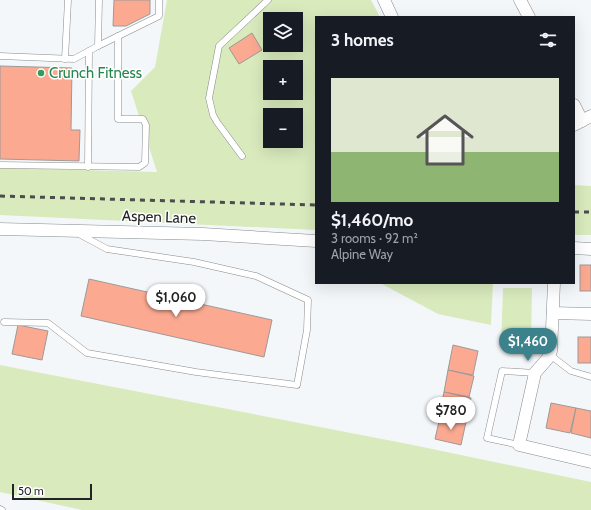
<!DOCTYPE html>
<html lang="en">
<head>
<meta charset="utf-8">
<style>
  body { margin:0; font-family:Cabin,sans-serif; background:#20242c; color:#f1f3f6; height:100vh; display:flex; flex-direction:column; font-size:15px; white-space:nowrap }
  * { box-sizing:border-box; margin:0 }
  p { font-size:13px; color:#9ea1a6 }
  .icon { flex:none; width:22px; height:22px; fill:none; stroke:currentColor; stroke-width:2; stroke-linecap:round; stroke-linejoin:round }
  .map { position:relative; flex:1; overflow:hidden }
  .details { position:absolute; left:315px; top:16px; width:260px; height:268px; display:flex; flex-direction:column; background:#171b24; border-radius:0px; box-shadow:0 4px 16px #0002 }
  .details>* { flex:none }
  .controls { position:absolute; left:263px; top:12px; display:grid; gap:8px }
  .controls a { display:grid; place-items:center; width:40px; height:40px; border-radius:0px; background:#171b24; box-shadow:0 4px 16px #0002; font-size:20px }
  .scale { position:absolute; left:12px; bottom:10px; width:80px; box-sizing:border-box; padding-left:4px; border:2px solid #232425; border-top:0; font-size:11px; line-height:14px; white-space:nowrap; color:#232425; -webkit-text-stroke:3px #fff; paint-order:stroke }
  .price { position:absolute; translate:-50% -34px; padding:0 9px; border-radius:14px; background:#fff; color:#222; font-size:13px; line-height:26px; filter:drop-shadow(0 1px 2px #0008) }
  .price::after { content:''; position:absolute; left:50%; top:24px; width:12px; height:9px; margin-left:-6px; background:inherit; clip-path:polygon(0 0,100% 0,50% 100%) }
  .price.selected { background:#3c828d; color:#fff }
  ul { padding:0; list-style:none }
  li { display:grid; align-content:center; gap:8px; height:212px; padding:0 16px }
  li span { display:grid; place-items:center; height:124px; border-radius:0px; color:#555 }
  li>.icon { margin-inline-start:auto }
  span .icon { width:72px; height:72px; fill:#fffc; stroke-width:1 }
  li b { font-size:17px }
  h2 { display:flex; justify-content:space-between; align-items:center; height:48px; padding:0 16px; font-size:17px }
  .map>svg:first-child { display:block }
  .green { fill:#d9eabd; fill-rule:evenodd }
  .building { fill:#fba991; stroke:#9d9998 }
  .lines { fill:none; stroke-linecap:round; stroke-linejoin:round }
  .service-casing { stroke:#888b8d; stroke-width:7 }
  .minor-casing { stroke:#888b8d; stroke-width:13 }
  .service { stroke:#fff; stroke-width:6 }
  .minor { stroke:#fff; stroke-width:12 }
  .rail { stroke:#4a4c4d; stroke-width:3; stroke-dasharray:5 5; stroke-linecap:butt }
  .leisure-dot { fill:#2e9e5b; stroke:#fff; stroke-width:1.5 }
  .labels { text-anchor:middle; stroke-width:3; stroke-linejoin:round; paint-order:stroke }
  .leisure-label { font-size:15px; fill:#27864d; stroke:#fff; text-anchor:start }
  .street-label { font-size:15px; fill:#232425; stroke:#fff }
</style>
</head>
<body>
<div class="map">
<svg width="591" height="510" viewBox="0 0 591 510">
  <rect width="100%" height="100%" fill="#f4f7f9"/>
  <g class="green">
    <path d="M167,0H371L380,17H316V230L0,215V168L157,172L131,91L155,67ZM270,19H296V45H270ZM270,67H296V93H270ZM270,115H296V141H270Z"/>
    <path d="M574,185L591,186V235H574Z"/>
    <path d="M380,283H493L491,325L438,314Z"/>
    <path d="M503,288H532L531,347L501,346Z"/>
    <path d="M0,365L413,445L591,482V510H82L0,492Z"/>
  </g>
  <g class="building">
    <path d="M114,0H150V14L126,26H113Z"/>
    <path d="M252,33L262,50L239,64L229,48Z"/>
    <path d="M0,66L72,68L71,130H80L79,161L0,159Z"/>
    <rect x="580" y="265" width="11" height="26"/>
    <path d="M89,279L272,320L264,357L81,316Z"/>
    <path d="M18,325L48,331L42,360L12,354Z"/>
    <rect x="578" y="337" width="13" height="26"/>
    <path d="M453,345L478,351L473,375L448,370Z"/>
    <path d="M448,370L474,376L469,397L444,392Z"/>
    <path d="M444,392L471,398L466,422L439,417Z"/>
    <path d="M551,403L576,408L570,433L546,428Z"/>
    <path d="M576,408L591,411V438L571,433Z"/>
    <path d="M440,417L466,422L461,445L435,439Z"/>
  </g>
  <g class="lines">
    <g class="service-casing">
      <g id="service">
        <path d="M98,46L159,16V0"/>
        <path d="M0,56L74,59L98,46L99,0"/>
        <path d="M65,59L68,0"/>
        <path d="M242,156L217,122L213,115L209,98L219,46L268,0"/>
        <path d="M0,165L139,167L145,163L146,125L143,119H118V36"/>
        <path d="M88,167L89,51"/>
        <path d="M4,322L48,323L87,353L196,372L297,385L307,330L308,300L256,276L194,262L107,249L79,234"/>
        <path d="M550,355L571,371L591,377"/>
        <path d="M519,445L487,438L502,371L535,373"/>
        <path d="M0,509L2,510"/>
      </g>
    </g>
    <g class="minor-casing">
      <g id="minor">
        <path d="M384,0L392,17"/>
        <path d="M520,0L529,17"/>
        <path d="M574,105L582,121"/>
        <path d="M574,125L591,116"/>
        <path d="M0,229L203,234L316,241"/>
        <path d="M574,248L591,249"/>
        <path d="M554,283L551,351L548,358L535,373L519,445L591,462"/>
        <path d="M553,313L591,314"/>
      </g>
    </g>
    <use href="#service" class="service"/>
    <use href="#minor" class="minor"/>
    <g class="rail">
      <path d="M0,196L316,205"/>
      <path d="M574,212H591"/>
    </g>
  </g>
  <circle class="leisure-dot" cx="41" cy="73" r="4"/>
  <g class="labels">
    <g class="leisure-label">
      <text x="49" y="78">Crunch Fitness</text>
    </g>
    <g class="street-label">
      <text transform="translate(159 217) rotate(2)" y="5">Aspen Lane</text>
    </g>
  </g>
</svg>
<div class="controls">
<a><svg class="icon" aria-label="layers" viewBox="0 0 24 24"><path d="M12 4l9 5-9 5-9-5zM3 14l9 5 9-5"/></svg></a>
<a>+</a>
<a>−</a>
</div>
<div class="scale">50 m</div>
<b class="price" style="left:176px;top:318px">$1,060</b>
<b class="price selected" style="left:528px;top:362px">$1,460</b>
<b class="price" style="left:451px;top:431px">$780</b>
<section class="details">
<h2>3 homes<svg class="icon" aria-label="filters" viewBox="0 0 24 24"><path d="M4 7h16M4 17h16"/><circle cx="9" cy="7" r="2"/><circle cx="15" cy="17" r="2"/></svg></h2>
<ul>
<li><span style="background:linear-gradient(#dfe7d0 60%,#8fb573 0)"><svg class="icon" aria-label="home" viewBox="0 0 24 24"><path d="M3 11l9-7 9 7M6 9v11h12V9"/></svg></span><div><b>$1,460/mo</b><p>3 rooms · 92 m²</p><p>Alpine Way</p></div></li>
</ul>
</section>
</div>
</body>
</html>
